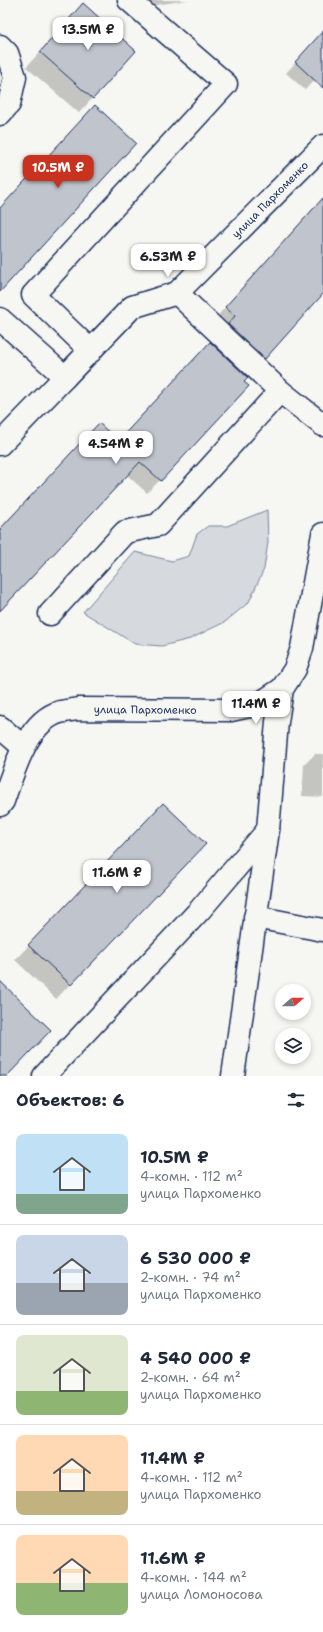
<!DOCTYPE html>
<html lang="ru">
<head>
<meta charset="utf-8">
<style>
  body { margin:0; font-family:"Shantell Sans",sans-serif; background:#f6f6f7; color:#1f2937; height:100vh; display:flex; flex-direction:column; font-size:15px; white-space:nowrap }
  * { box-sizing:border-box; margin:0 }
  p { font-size:13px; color:#747a83 }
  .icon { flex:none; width:22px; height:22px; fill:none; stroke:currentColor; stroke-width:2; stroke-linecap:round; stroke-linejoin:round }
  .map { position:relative; height:1076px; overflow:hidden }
  .sheet { display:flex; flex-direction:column; background:#fff; flex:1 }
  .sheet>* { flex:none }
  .needle { width:26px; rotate:70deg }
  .buttons { position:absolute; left:275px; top:984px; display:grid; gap:8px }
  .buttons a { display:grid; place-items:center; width:36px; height:36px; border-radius:50%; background:#fff; box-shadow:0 2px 6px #0003; font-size:20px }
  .price { position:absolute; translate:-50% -34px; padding:0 9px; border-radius:8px; background:#fff; color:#222; font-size:13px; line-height:26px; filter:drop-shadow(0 1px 2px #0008) }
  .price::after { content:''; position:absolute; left:50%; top:24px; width:12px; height:9px; margin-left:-6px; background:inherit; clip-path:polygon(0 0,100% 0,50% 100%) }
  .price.current { background:#c8321e; color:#fff }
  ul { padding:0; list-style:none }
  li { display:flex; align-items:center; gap:12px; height:100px; padding:0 16px }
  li+li { border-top:1px solid #e0e1e3 }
  li span { display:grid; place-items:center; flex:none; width:112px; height:80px; border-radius:8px; color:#555 }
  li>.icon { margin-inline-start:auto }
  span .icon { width:48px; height:48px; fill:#fffc; stroke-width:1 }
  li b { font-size:17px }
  h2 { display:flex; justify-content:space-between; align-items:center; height:48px; padding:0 16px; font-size:17px }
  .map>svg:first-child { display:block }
  .green { fill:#d6d9dd; stroke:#78849e }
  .shadow { fill:#0003 }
  .building { fill:#c0c4cd; stroke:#1b2f5e }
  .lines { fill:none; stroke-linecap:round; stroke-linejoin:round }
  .minor-casing { stroke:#1b2f5e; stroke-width:25 }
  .minor { stroke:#f6f6f2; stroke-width:22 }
  .labels { text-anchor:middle; stroke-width:3.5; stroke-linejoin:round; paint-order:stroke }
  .street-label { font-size:11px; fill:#1b2f5e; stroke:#f6f6f2 }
</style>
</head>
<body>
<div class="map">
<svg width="323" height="1076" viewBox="0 0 323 1076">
  <rect width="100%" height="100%" fill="#f6f6f2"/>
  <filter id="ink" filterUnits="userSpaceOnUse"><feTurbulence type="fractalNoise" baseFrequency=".025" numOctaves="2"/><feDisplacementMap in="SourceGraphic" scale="8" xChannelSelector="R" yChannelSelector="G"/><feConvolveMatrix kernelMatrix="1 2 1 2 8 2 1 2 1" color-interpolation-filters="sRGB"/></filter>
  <g filter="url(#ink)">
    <path class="green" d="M267,510L268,542L264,569L249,602L225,622L190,639L162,646L135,644L83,612L135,552L172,561L189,556L197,534L208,526H227Z"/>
    <g class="shadow">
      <path d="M149,0H188L150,6Z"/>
      <path d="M83,5L135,51L79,113L26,67Z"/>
      <path d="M323,32V71L305,90L286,73Z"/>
      <path d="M323,198V293L251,372L213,321Z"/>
      <path d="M99,424L160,480L147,493L127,475L0,610V529Z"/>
      <path d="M315,754H323V797L302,796L304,765Z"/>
      <path d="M149,818L205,844L56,999L15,960Z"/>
    </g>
    <g class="building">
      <path d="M83,3L136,51L93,99L40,52Z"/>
      <path d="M323,31V88L295,62Z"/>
      <path d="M95,105L136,143L0,292V208Z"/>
      <path d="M323,198V294L265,359L228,324L235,316L225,307Z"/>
      <path d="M210,342L248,378L244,382L249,386L161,481L140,462L0,611V529L99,423L118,441Z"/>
      <path d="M163,803L206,844L71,985L28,945Z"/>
      <path d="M0,981L51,1030L7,1076H0Z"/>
    </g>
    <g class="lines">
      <g class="minor-casing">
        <g id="minor">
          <path d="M0,46L7,53L15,77L9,104L0,114"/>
          <path d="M177,293L280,391L323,425"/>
          <path id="s1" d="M0,319L65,377L132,307L177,293L323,146"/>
          <path d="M91,351L33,295L226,84L129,0"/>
          <path d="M0,444L65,377"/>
          <path d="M50,614L125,532L158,525L280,391"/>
          <path d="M0,727L23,747"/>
          <path id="s2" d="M0,805L3,801C13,773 27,721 60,712C65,711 72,710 78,709L231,710L259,704L282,689L295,669L302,648L323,534"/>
          <path d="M255,917L323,930"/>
          <path d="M44,1076L199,911L268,830"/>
          <path d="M233,1076L268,830L277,722L282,689"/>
        </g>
      </g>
      <use href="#minor" class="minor"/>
    </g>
  </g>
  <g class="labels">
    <g class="street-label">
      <text dy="4" stroke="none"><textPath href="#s1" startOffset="363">улица Пархоменко</textPath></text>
      <text dy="4" stroke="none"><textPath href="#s2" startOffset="200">улица Пархоменко</textPath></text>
    </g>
  </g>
</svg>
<div class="buttons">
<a><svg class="needle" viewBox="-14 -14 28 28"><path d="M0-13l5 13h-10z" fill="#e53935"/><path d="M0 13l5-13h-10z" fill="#747a83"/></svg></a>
<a><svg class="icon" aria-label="layers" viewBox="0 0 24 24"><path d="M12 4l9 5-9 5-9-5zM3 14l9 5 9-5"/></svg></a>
</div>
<b class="price" style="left:88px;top:51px">13.5M ₽</b>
<b class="price current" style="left:58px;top:189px">10.5M ₽</b>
<b class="price" style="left:168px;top:278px">6.53M ₽</b>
<b class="price" style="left:116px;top:465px">4.54M ₽</b>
<b class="price" style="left:256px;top:725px">11.4M ₽</b>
<b class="price" style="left:117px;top:894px">11.6M ₽</b>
</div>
<section class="sheet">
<h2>Объектов: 6<svg class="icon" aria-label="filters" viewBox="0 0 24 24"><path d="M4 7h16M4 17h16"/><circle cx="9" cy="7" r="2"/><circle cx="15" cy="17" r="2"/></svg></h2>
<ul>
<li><span style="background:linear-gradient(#bfe0f5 75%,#7fa58c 0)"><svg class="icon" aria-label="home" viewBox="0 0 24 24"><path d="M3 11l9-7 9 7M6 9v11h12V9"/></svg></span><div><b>10.5M ₽</b><p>4-комн. · 112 m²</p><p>улица Пархоменко</p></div></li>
<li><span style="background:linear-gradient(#c9d6e8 60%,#9aa5b1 0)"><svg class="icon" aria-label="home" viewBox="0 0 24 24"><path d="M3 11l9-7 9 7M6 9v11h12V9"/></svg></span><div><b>6 530 000 ₽</b><p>2-комн. · 74 m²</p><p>улица Пархоменко</p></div></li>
<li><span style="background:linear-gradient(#dfe7d0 70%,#8fb573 0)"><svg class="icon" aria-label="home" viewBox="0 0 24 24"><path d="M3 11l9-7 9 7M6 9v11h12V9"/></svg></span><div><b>4 540 000 ₽</b><p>2-комн. · 64 m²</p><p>улица Пархоменко</p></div></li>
<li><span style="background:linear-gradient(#ffd9b3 70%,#c2b280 0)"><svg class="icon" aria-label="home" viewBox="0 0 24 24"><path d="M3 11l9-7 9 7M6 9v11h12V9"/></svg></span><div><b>11.4M ₽</b><p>4-комн. · 112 m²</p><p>улица Пархоменко</p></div></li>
<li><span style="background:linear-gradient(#ffd9b3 60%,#8fb573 0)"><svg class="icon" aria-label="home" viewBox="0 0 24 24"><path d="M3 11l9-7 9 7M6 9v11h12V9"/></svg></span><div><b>11.6M ₽</b><p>4-комн. · 144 m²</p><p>улица Ломоносова</p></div></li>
</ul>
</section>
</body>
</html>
